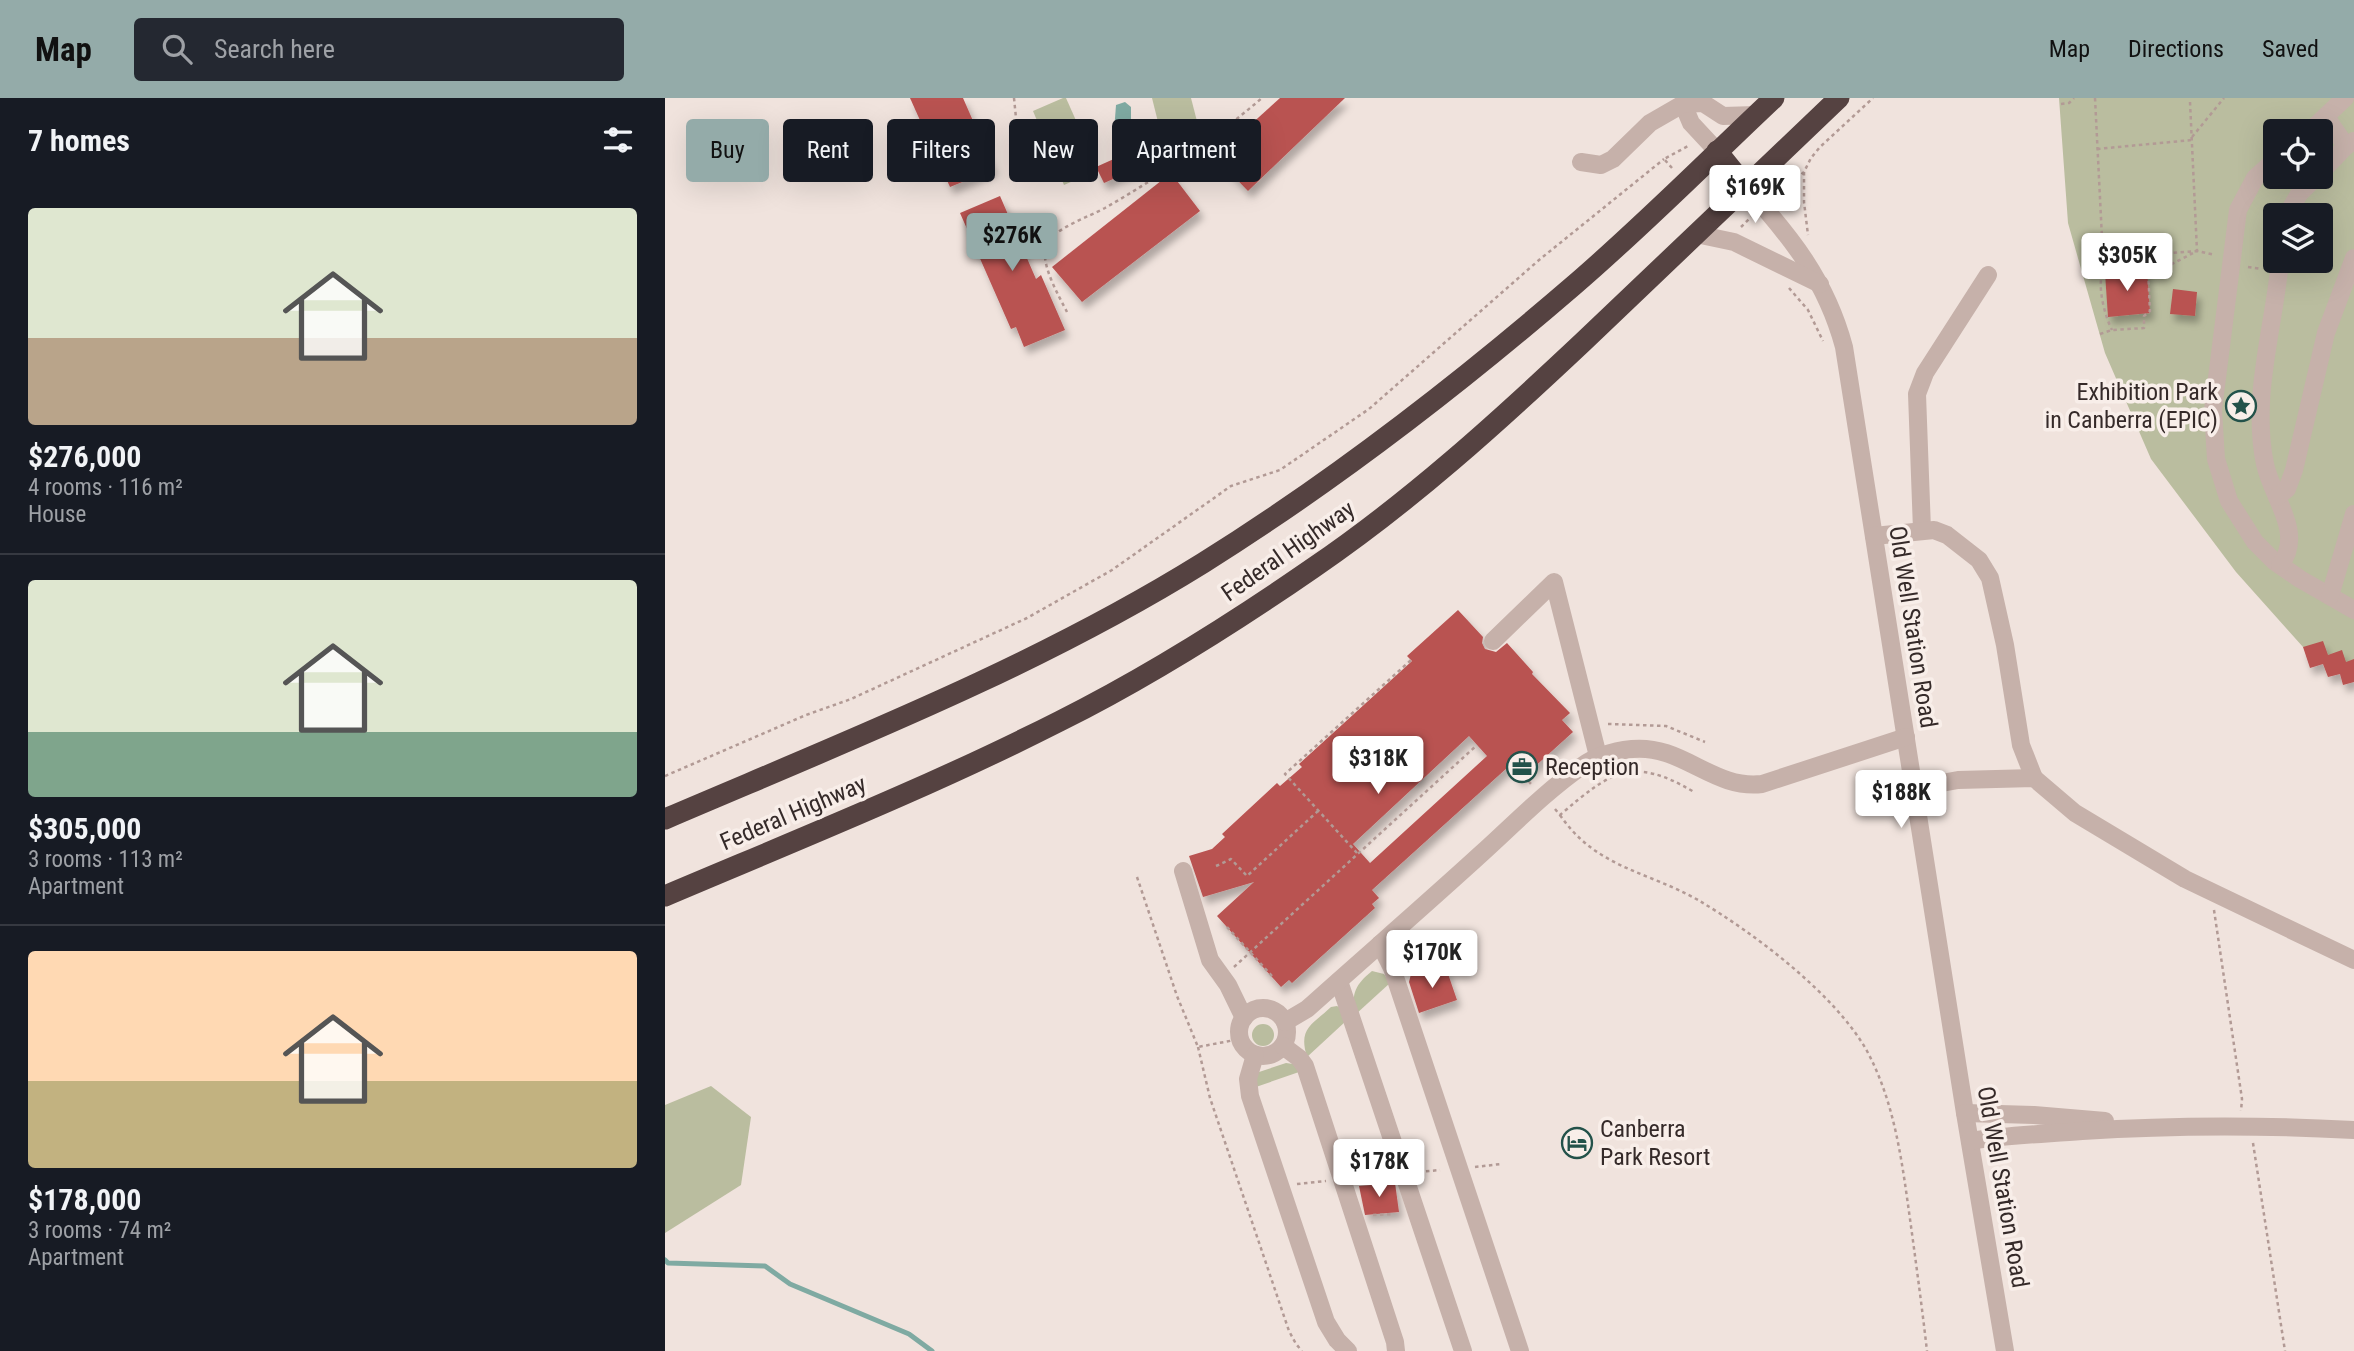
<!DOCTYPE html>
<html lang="en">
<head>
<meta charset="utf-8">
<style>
  body { margin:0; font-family:"Roboto Condensed",sans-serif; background:#242831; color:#f1f3f6; height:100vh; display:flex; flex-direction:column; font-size:26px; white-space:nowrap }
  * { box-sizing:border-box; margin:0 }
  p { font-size:23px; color:#9ea1a6 }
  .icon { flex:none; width:38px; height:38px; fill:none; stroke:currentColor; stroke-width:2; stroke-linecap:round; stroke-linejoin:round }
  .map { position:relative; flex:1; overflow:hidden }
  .drawer { display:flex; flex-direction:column; background:#171b24; width:665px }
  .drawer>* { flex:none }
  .guide { position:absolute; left:21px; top:21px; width:665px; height:63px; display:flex; gap:14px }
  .buttons { position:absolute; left:1598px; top:21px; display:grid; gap:14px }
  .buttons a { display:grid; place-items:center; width:70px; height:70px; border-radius:7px; background:#171b24; box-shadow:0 7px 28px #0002; font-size:35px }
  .price { position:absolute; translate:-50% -60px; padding:0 16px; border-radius:7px; background:#fff; color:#222; font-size:23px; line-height:46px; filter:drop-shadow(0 2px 4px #0008) }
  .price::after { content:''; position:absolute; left:50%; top:42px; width:21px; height:16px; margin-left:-10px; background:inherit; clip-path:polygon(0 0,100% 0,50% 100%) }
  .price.current { background:#94aba9; color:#111 }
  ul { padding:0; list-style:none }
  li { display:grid; align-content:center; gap:14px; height:371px; padding:0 28px }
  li+li { border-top:2px solid #363941 }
  li span { display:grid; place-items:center; height:217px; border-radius:7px; color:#555 }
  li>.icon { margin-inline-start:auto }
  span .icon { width:126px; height:126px; fill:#fffc; stroke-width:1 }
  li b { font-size:30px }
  h2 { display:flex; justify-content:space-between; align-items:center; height:84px; padding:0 28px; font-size:30px }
  .pill { padding:0 24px; border-radius:7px; background:#171b24; box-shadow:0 7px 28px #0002; font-size:24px; line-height:63px }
  .pill.current { background:#94aba9; color:#111 }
  header { display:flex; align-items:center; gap:42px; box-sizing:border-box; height:98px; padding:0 35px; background:#94aba9; color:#111 }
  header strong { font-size:33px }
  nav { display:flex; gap:38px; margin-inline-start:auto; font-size:24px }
  .search { width:490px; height:63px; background:#242831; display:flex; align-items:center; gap:18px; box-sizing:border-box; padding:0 24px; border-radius:7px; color:#9ea1a6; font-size:26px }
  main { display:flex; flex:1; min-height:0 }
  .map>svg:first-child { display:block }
  .green { fill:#babd9f; fill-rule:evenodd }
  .water { fill:#7faaa2 }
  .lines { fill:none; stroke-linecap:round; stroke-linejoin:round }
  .stream { stroke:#7faaa2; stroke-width:5 }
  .building { fill:#b95251; fill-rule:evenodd; filter:url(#shadow) }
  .path { stroke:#b29a95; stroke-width:2.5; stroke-dasharray:3.5 3.5; stroke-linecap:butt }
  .minor { stroke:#c6b1aa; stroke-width:18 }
  .highway { stroke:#554241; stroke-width:21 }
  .labels { text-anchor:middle; stroke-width:7; stroke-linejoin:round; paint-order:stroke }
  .poi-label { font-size:24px; fill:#352a29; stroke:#f8eee9; text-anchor:start }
  .street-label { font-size:24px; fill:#352a29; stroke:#f8eee9 }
</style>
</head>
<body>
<header>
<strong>Map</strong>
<div class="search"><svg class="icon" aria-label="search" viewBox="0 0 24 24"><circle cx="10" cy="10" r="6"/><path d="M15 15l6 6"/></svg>Search here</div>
<nav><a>Map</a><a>Directions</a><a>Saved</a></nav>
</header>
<main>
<section class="drawer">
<h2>7 homes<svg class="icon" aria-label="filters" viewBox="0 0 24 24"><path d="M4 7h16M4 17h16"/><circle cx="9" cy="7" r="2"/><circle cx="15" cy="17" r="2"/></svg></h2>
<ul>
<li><span style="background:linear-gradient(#dfe7d0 60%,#b9a48a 0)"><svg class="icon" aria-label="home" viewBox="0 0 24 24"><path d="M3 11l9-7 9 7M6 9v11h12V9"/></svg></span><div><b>$276,000</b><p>4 rooms · 116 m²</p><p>House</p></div></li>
<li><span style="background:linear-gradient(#dfe7d0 70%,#7fa58c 0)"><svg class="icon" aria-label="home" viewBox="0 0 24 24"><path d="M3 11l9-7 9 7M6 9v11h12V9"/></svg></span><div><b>$305,000</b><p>3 rooms · 113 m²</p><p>Apartment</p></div></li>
<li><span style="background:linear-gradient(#ffd9b3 60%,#c2b280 0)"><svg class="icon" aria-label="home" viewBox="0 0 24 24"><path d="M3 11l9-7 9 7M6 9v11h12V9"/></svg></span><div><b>$178,000</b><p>3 rooms · 74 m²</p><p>Apartment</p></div></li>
</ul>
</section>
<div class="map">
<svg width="1689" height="1253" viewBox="0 0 1689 1253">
  <defs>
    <filter id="shadow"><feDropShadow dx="4" dy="7" stdDeviation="3.5" flood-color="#0004"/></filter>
  </defs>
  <rect width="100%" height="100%" fill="#f0e3dd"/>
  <g class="green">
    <path d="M398,0H401L433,72L399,87L368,13Z"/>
    <path d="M487,0H526L534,31L497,40Z"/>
    <path d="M1394,0H1689V576L1638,549L1571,474L1486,361L1440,255L1403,125ZM1610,33H1656V79H1610ZM1610,117H1656V163H1610Z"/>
    <path d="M707,873L719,876L725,885L691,916C685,896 691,886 707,873Z"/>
    <path d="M672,908L675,910L681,923L642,959C633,930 647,927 666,909Z"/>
    <circle cx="598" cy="937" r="11"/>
    <path d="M621,965L628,966L634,974L588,990L591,975Z"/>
    <path d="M46,988L86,1019L76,1087L0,1135V1007Z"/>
    <path d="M698,1054L703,1061L686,1076L680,1074L679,1071Z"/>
  </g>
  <path class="water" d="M460,4L466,9V31L461,40H453L449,34L451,7Z"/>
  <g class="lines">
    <path class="stream" d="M0,1162L3,1165L100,1168L125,1186L244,1236L267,1253"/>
  </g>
  <g class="building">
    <path d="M245,0H298L329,71L285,89Z"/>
    <path d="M615,0H680L583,93L550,59Z"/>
    <path d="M471,51L478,68L439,85L431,69Z"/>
    <path d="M506,75L535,113L417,204L387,169Z"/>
    <path d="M335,98L371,181L376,177L400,232L359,249L351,229L346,231L295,115Z"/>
    <path d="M1482,171L1485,215L1443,219L1440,175Z"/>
    <path d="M1508,191L1532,194L1530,218L1505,216Z"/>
    <path d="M793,512L818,539L817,545L820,551L831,554L842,545L868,574L867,576L905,615L897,622L908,634L855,682L843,669L707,792L714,800L707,806L710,810L627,885L624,882L616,889L552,818L589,784L538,799L524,758L547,751L560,739L557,736L612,685L615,688L637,669L634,666L747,563L742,558ZM804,638L822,658L705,765L688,746Z"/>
    <path d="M1658,543L1663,557L1677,552L1681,564L1689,561V584L1678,587L1675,576L1663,579L1658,566L1645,570L1638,549Z"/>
    <path d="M781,870L792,902L754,915L744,884L746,876L754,874L759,877Z"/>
    <path d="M730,1085L734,1114L700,1117L694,1088Z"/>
  </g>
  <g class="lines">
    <g class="path">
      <path d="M349,0L351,20"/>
      <path d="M1430,0L1438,160L1532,153L1503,168L1446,171L1428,164L1426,160L1437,144"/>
      <path d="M1525,4L1532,153L1550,157"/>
      <path d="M1396,6L1404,5L1409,0"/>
      <path d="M1527,39L1559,0"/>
      <path d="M1432,51L1527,42"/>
      <path d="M1007,70L999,61L1025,47"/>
      <path d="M1139,74V104L1143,137"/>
      <path d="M1110,99L1139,74L1146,60L1155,49L1208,0"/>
      <path d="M1076,129L1086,119"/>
      <path d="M1440,169C1430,184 1440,218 1447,232"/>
      <path d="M1583,169L1597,171"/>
      <path d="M1430,175L1436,167"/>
      <path d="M1124,190L1143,212L1158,243"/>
      <path d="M402,214C394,198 373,163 382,145C389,131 425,118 440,110C496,78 549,41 597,0"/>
      <path d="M1435,236L1447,232L1479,230V218L1485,213L1483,170"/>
      <path d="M943,626L1001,628L1040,644"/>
      <path d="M0,678L141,617L186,601L362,520L447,472L566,388L615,372L704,311L874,162L999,61"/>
      <path d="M859,678L866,686"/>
      <path d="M890,711L895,717C945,674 967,657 1029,694"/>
      <path d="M895,717C931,770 982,773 1033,802C1089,835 1170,896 1202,953C1230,1005 1237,1064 1245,1121C1251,1165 1257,1209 1262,1253"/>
      <path d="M692,755L620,676L746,562"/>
      <path d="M551,768L566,761L582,778L653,713"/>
      <path d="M472,779L512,898L533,949L575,941"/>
      <path d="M1549,812L1577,1001L1576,1013"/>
      <path d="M562,829L607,878"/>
      <path d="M746,843L757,856L764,876"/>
      <path d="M569,869L812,647"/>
      <path d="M533,949L545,1000L624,1233L631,1246L637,1253"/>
      <path d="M1588,1045L1620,1253"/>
      <path d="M810,1069L836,1066"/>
      <path d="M754,1074L775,1072"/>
      <path d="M695,1080L723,1078"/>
      <path d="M632,1086L661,1083"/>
      <path d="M708,1117L729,1116"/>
    </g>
    <g class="minor">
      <path d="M1020,0L1018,6L1026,25L1052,53"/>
      <path d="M1661,19L1681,48"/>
      <path d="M1645,33L1680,0"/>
      <path d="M1610,62L1590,80L1573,112L1548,312L1551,361L1564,403L1590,444L1609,463L1635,481L1689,512"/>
      <path d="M916,64L936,67L948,61L985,25L1018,6L1038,5L1058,18L1091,17"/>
      <path d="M1656,74L1681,48L1689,43"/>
      <path d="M1081,89C1126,139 1161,182 1179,249L1300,1015L1340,1253"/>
      <path d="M1622,117L1634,96L1651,79"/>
      <path d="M1031,136L1069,144L1155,186"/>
      <path d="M1615,163C1609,230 1586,298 1600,366C1607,400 1640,435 1615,467"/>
      <path d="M1612,399L1622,391L1629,372L1661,235L1689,160"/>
      <path d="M1257,432L1252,296L1260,275L1323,177"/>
      <path d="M1209,438L1269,432L1282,437L1314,462L1325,480L1340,547L1356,647L1369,680"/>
      <path d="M1665,498L1689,416"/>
      <path d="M828,543L889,484L933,658"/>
      <path d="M1248,687H1266L1293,682L1369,680L1410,715L1520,781L1689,862"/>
      <path d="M518,773L545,862L563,887L579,920"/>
      <path d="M715,846L727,870L855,1253"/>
      <path d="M674,883L798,1253"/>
      <circle cx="598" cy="934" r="24"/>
      <path d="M620,924L642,911C700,859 759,808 817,755C849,726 881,693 917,668C932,657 949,653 967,651C1017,646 1048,692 1097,686L1241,639"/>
      <path d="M618,948L634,960L640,968L730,1244L731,1253"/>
      <path d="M590,957L583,981L585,998L661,1224L672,1242L683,1253"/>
      <path d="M1300,1015L1369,1017L1440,1023"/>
      <path d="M1305,1043C1342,1037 1379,1036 1417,1033C1508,1027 1598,1027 1689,1032"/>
    </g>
    <g class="highway">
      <path d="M1052,53L1081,89"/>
      <path d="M0,721C182,643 369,570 538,465C669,383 792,288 908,188C978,128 1042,63 1109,0"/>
      <path d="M0,798C132,742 267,688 395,623C483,579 567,526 648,470C745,404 833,324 918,244C1004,163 1088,81 1174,0"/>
    </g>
  </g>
  <defs>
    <g id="sight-ring" transform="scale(1.575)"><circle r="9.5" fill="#f8eee9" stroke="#23524a" stroke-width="1.5"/><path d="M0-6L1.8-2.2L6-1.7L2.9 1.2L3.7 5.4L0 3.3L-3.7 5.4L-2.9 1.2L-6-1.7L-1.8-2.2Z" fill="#23524a"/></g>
    <g id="office-ring" transform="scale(1.575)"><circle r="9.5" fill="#f8eee9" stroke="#23524a" stroke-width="1.5"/><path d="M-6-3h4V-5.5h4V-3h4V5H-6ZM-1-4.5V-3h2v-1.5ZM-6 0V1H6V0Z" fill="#23524a"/></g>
    <g id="hotel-ring" transform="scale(1.575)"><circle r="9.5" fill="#f8eee9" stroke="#23524a" stroke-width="1.5"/><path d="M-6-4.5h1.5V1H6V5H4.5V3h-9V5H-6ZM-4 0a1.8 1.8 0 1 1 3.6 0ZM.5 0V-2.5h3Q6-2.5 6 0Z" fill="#23524a"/></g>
  </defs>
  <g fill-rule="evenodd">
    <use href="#sight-ring" x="1576" y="308"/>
    <use href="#office-ring" x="857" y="669"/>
    <use href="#hotel-ring" x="912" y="1045"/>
  </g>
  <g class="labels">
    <g class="poi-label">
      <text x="1553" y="302" text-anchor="end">Exhibition Park<tspan x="1553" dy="28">in Canberra (EPIC)</tspan></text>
      <text x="880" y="677">Reception</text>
      <text x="935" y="1039">Canberra<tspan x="935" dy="28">Park Resort</tspan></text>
    </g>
    <g class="street-label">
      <text transform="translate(623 453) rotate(-35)" y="8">Federal Highway</text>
      <text transform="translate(1248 529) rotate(81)" y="8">Old Well Station Road</text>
      <text transform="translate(128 715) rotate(-23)" y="8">Federal Highway</text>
      <text transform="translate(1338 1089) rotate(80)" y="8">Old Well Station Road</text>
    </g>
  </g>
</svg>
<div class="buttons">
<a><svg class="icon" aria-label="locate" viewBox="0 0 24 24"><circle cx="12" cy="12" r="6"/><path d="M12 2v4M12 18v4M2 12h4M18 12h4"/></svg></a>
<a><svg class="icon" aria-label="layers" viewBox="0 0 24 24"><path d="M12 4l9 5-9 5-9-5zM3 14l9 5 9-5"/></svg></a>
</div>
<b class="price" style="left:1090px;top:127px">$169K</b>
<b class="price current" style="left:347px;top:175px">$276K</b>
<b class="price" style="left:1462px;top:195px">$305K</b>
<b class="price" style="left:713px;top:698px">$318K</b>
<b class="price" style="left:1236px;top:732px">$188K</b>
<b class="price" style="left:767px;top:892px">$170K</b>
<b class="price" style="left:714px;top:1101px">$178K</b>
<div class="guide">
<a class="pill current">Buy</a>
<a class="pill">Rent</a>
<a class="pill">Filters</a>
<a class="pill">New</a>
<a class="pill">Apartment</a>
</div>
</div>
</main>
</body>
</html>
